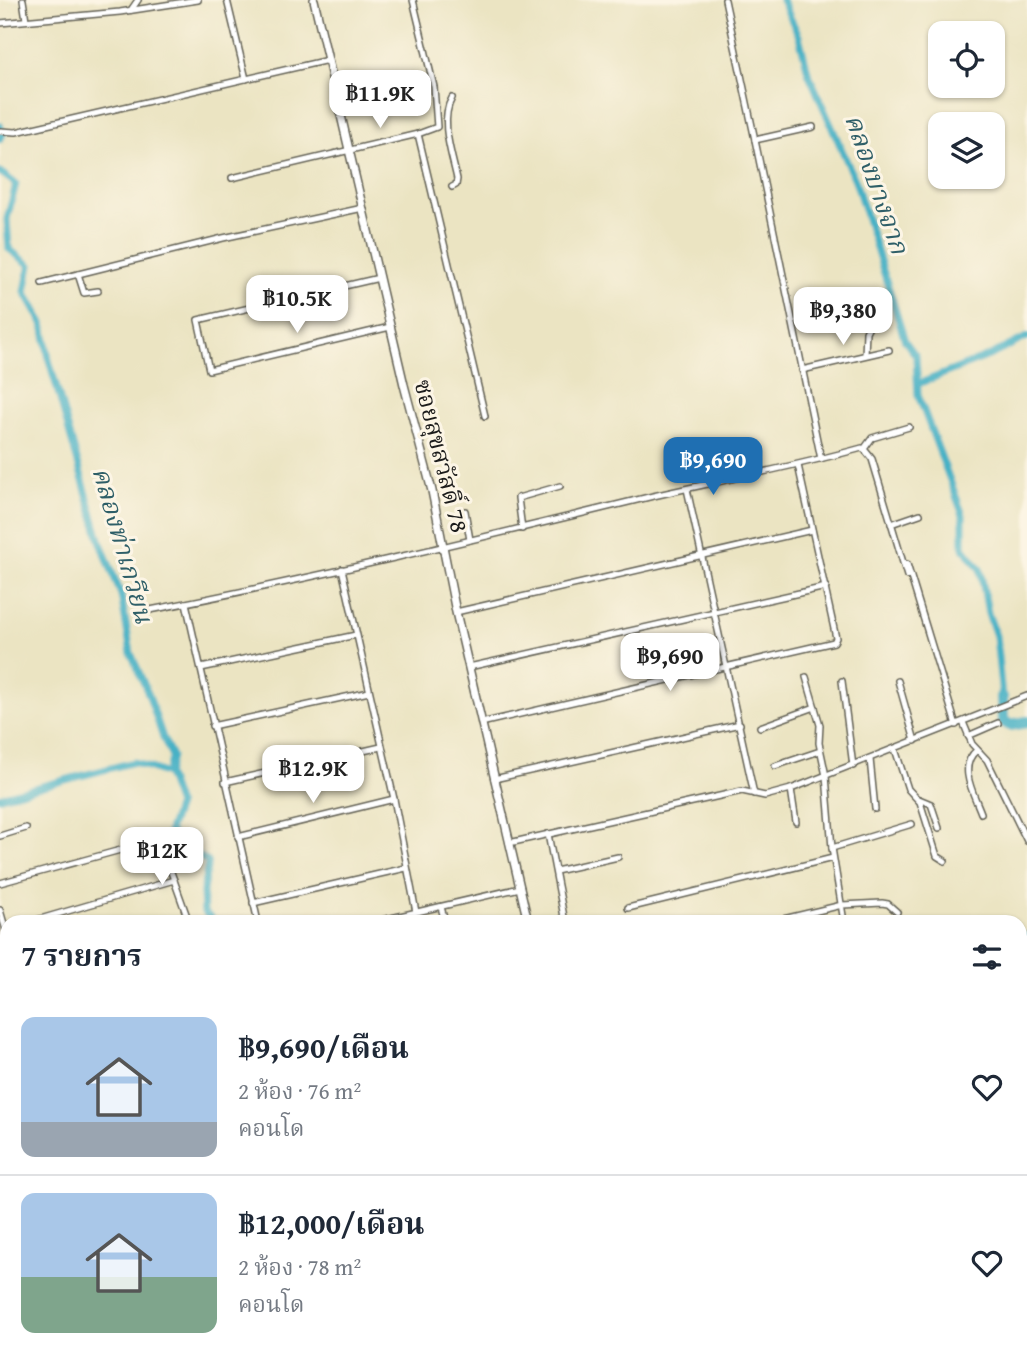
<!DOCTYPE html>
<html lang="th">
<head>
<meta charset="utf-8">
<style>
  body { margin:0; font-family:"Gentium Book Plus","Noto Serif Thai",serif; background:#f6f6f7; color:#1f2937; height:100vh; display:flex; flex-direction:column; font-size:26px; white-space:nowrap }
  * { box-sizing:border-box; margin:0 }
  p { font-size:23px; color:#747a83 }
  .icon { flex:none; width:38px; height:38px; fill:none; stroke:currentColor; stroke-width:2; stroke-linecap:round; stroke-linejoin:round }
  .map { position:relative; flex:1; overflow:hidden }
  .side { position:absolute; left:0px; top:915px; width:1027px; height:450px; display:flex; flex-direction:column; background:#fff; border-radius:21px 21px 0 0; box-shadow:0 2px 5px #0004 }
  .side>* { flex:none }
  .fabs { position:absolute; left:928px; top:21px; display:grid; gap:14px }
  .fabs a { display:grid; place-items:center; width:77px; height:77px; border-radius:14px; background:#fff; box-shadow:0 2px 5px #0004; font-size:35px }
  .price { position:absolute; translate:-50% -60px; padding:0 16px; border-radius:14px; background:#fff; color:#222; font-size:23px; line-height:46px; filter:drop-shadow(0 2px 4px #0008) }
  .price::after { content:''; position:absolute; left:50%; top:42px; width:21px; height:16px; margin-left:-10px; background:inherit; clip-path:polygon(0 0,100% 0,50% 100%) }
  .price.on { background:#1f6fb2; color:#fff }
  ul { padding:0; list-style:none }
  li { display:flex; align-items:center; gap:21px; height:175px; padding:0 21px }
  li+li { border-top:2px solid #e0e1e3 }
  li span { display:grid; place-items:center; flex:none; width:196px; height:140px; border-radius:14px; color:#555 }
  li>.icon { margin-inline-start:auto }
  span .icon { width:84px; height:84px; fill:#fffc; stroke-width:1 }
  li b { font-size:30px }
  h2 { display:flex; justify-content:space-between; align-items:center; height:84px; padding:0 21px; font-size:30px }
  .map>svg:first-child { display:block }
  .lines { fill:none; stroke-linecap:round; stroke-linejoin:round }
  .canal { stroke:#47b1c5; stroke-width:7 }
  .river { stroke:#47b1c5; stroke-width:12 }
  .minor-casing { stroke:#646256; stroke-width:8 }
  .tertiary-casing { stroke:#646256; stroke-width:10 }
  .minor { stroke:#fff; stroke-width:5 }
  .tertiary { stroke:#fff; stroke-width:7 }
  .labels { text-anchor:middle; stroke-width:6; stroke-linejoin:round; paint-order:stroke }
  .street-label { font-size:24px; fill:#1c1c1c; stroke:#fcf5e5 }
  .water-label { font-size:26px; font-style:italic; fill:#2f5f68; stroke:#fcf5e5 }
</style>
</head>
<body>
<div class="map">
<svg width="1027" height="1364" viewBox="0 0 1027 1364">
  <rect width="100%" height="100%" fill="#fcf5e5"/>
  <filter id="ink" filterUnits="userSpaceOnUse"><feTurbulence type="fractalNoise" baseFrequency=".0143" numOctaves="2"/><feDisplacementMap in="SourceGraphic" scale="14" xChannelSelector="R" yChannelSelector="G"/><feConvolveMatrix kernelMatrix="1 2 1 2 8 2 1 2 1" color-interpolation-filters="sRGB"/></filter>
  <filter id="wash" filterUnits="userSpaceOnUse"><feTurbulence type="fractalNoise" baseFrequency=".00686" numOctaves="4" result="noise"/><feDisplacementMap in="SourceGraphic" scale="28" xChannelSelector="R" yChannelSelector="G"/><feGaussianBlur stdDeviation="1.57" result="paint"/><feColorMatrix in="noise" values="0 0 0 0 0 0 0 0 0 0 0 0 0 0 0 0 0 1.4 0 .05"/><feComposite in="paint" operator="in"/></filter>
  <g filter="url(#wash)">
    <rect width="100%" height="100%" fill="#ebe4c2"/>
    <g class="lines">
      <g class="canal">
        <path d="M782,0L799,36L808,72L855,180L905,341L916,356L918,395L963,515V547L980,569L988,613L996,636L1002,697"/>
        <path d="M0,125L3,134L0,139"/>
        <path d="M0,172L16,184L7,219L9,249L30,265L25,292L43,323L49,360L81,474L101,543L121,595L131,653L149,696L163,738L172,756L167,774L178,805L169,831L190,850L208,862L203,891L204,912L215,922"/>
        <path d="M918,384L991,355L1027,337"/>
        <path d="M0,797L134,762L167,774"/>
        <path d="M346,1358L348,1364"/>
      </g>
      <g class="river">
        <path d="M1002,697L1003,721L1010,725L1027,722"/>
        <path d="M1020,947L1027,938"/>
        <path d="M879,1364L882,1358"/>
      </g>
    </g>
  </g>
  <g filter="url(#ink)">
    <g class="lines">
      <g class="minor-casing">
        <g id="minor">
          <path d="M23,0L26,20"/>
          <path d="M227,0L246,79"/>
          <path d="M725,0L755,140L813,127"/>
          <path d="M131,10L138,0"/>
          <path d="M0,23L120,12L198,0"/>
          <path d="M452,98C439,120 452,155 457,179L456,185L452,187"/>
          <path d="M0,131L16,132L328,60"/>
          <path d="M418,134L485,416"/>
          <path d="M755,140L821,459"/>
          <path d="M232,178L418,134L437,127L434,87L413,0"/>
          <path d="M78,274L84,293L98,291"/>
          <path d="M379,278L198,320L209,370L390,327"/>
          <path d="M42,283L223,238L363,208"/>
          <path d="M865,355L866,332L870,324"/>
          <path d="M802,370L889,350"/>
          <path d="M864,449L872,438L909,427"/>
          <path d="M687,489L754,794"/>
          <path d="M465,511L470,540"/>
          <path d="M891,524L920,514"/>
          <path d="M522,529L518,498L560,486"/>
          <path d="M907,564L956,725"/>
          <path d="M342,569L394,799L416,912"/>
          <path d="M186,603L258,922"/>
          <path d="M150,610C316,578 481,538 645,498C717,481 790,468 862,448L864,449L872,459L907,576"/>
          <path d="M456,612L812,530"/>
          <path d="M469,667L826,587"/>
          <path d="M201,668L356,635"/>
          <path d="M806,677L820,725L819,743L826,776L832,848L844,922"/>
          <path d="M842,681L853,766"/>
          <path d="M898,681L915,741"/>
          <path d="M963,722L972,744L987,760L1027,841"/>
          <path d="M481,723L834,642L836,638L798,465"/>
          <path d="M212,726L369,692"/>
          <path d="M760,727L815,707"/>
          <path d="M968,736L998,723"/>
          <path d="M895,749L908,789L920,802L937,856L945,861"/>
          <path d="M977,750C957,766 974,794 981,813"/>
          <path d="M870,759L875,809"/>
          <path d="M775,766L820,751"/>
          <path d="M494,779L740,724"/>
          <path d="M225,782L381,747"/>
          <path d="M791,789L796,822"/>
          <path d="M919,799L931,804L939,828"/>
          <path d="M548,834L565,922"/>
          <path d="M0,836L26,828"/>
          <path d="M238,837L394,799"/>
          <path d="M509,843L742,791L765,796L791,789L1027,696"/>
          <path d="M832,848L912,824"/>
          <path d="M556,871L618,857"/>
          <path d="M0,883L157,840L161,844L189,922"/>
          <path d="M253,903L406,868"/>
          <path d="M441,907L445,922"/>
          <path d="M628,908L833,858"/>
          <path d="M0,910L7,934"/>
          <path d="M30,922L174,880"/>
          <path d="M374,922L520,888"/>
          <path d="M771,922L842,905L882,903L888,904L897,912"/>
          <path d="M0,958L7,956"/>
          <path d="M0,1080L7,1104"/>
          <path d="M0,1122L7,1120"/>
          <path d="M1022,1159L1027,1170"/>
          <path d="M0,1167L7,1165"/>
          <path d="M0,1276L7,1274"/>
          <path d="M1025,1338L1027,1330"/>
          <path d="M85,1358L88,1364"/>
          <path d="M529,1358L530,1364"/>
          <path d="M797,1364L798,1358"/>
          <path d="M1009,1364L1011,1358"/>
        </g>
      </g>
      <g class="tertiary-casing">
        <g id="tertiary">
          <path d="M314,0L404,385L432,491L456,612L528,922"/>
          <path d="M610,1358L611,1364"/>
        </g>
      </g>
      <use href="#minor" class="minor"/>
      <use href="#tertiary" class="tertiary"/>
    </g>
  </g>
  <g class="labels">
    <g class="street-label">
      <text transform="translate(441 456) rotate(76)" y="8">ซอยสุขสวัสดิ์ 78</text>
    </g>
    <g class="water-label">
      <text transform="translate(877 184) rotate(71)" y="9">คลองบางจาก</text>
      <text transform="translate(123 545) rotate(74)" y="9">คลองท่าเกวียน</text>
    </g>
  </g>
</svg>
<div class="fabs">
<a><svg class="icon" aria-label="locate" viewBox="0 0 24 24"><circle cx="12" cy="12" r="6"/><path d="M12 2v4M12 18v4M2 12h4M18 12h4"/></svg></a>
<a><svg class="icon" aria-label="layers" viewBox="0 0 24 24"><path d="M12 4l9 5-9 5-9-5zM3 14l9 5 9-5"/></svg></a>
</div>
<b class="price" style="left:380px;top:130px">฿11.9K</b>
<b class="price" style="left:297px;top:335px">฿10.5K</b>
<b class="price" style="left:843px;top:347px">฿9,380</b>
<b class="price on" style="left:713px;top:497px">฿9,690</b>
<b class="price" style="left:670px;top:693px">฿9,690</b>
<b class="price" style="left:313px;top:805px">฿12.9K</b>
<b class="price" style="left:162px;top:887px">฿12K</b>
<section class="side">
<h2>7 รายการ<svg class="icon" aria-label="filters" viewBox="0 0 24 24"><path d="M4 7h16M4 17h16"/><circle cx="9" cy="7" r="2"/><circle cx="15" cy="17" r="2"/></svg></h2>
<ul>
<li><span style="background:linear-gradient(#a9c7e8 75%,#9aa5b1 0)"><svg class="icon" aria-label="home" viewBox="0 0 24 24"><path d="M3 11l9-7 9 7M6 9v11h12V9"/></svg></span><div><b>฿9,690/เดือน</b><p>2 ห้อง · 76 m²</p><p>คอนโด</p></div><svg class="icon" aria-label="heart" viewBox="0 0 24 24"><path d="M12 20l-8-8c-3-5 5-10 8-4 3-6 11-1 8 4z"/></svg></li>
<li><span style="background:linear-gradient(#a9c7e8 60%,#7fa58c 0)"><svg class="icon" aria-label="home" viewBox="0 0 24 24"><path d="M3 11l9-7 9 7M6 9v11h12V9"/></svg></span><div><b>฿12,000/เดือน</b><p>2 ห้อง · 78 m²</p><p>คอนโด</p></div><svg class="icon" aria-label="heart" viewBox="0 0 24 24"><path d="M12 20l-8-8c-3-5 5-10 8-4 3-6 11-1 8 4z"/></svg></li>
</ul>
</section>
</div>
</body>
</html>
